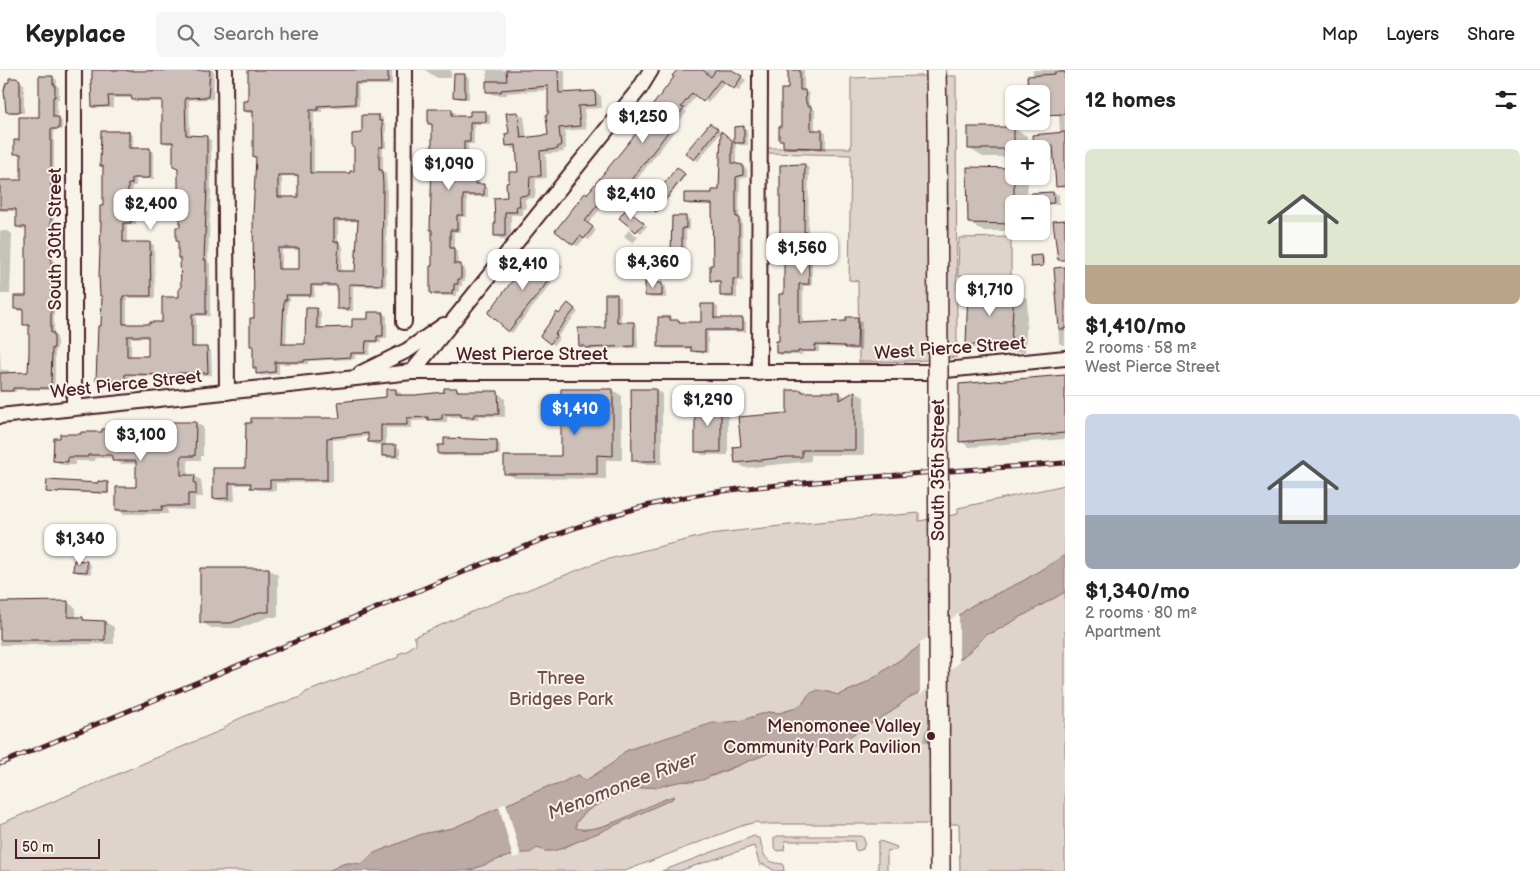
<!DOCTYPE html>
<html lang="en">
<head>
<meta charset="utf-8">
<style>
  body { margin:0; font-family:"Balsamiq Sans",sans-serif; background:#f6f6f6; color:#222; height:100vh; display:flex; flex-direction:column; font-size:19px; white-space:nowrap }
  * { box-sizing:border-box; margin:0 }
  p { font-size:16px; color:#767676 }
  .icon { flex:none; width:28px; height:28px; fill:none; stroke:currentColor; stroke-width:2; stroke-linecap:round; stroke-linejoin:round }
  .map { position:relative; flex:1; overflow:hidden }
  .side { display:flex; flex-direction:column; background:#fff; width:475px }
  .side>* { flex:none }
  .tools { position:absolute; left:1005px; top:15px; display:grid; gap:10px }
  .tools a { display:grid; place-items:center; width:45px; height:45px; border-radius:8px; background:#fff; box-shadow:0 1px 4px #0004; font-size:25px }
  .scale { position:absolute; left:15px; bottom:12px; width:85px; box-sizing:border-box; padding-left:5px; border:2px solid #4a1f2b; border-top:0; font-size:14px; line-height:18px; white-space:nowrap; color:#4a1f2b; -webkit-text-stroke:4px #f7f3e8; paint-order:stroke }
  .price { position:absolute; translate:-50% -42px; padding:0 11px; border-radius:10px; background:#fff; color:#222; font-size:16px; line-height:32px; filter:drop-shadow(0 1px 2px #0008) }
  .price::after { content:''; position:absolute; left:50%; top:30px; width:15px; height:11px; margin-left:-8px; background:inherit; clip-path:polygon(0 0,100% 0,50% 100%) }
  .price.active { background:#1a73e8; color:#fff }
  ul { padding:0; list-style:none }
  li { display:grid; align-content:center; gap:10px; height:265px; padding:0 20px }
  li+li { border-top:1px solid #e0e0e0 }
  li span { display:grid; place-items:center; height:155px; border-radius:8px; color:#555 }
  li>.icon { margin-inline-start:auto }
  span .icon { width:90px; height:90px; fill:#fffc; stroke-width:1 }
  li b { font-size:21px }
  h2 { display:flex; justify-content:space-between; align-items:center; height:60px; padding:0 20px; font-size:21px }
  header { display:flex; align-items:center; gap:30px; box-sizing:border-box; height:70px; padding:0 25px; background:#fff; border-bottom:1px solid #e0e0e0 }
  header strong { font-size:24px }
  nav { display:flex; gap:28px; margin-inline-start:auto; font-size:18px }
  .search { width:350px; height:45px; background:#f6f6f6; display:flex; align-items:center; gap:12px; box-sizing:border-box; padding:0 18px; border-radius:8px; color:#767676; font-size:19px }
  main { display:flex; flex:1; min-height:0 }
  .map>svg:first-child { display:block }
  .green { fill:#ded4cc; stroke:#947a7c }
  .water { fill:#bcaaa7; stroke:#8e7275 }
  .pier { fill:#f7f3e8 }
  .shadow { fill:#0003; fill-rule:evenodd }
  .building { fill:#ccbfb9; stroke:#4a1f2b; fill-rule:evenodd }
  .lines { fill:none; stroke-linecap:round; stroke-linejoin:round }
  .minor-casing { stroke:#4a1f2b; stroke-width:18 }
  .secondary-casing { stroke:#4a1f2b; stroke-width:22 }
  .minor { stroke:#f7f3e8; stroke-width:14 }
  .secondary { stroke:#f7f3e8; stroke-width:19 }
  .rail-casing { stroke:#4a1f2b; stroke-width:5 }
  .rail { stroke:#f7f3e8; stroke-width:3; stroke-dasharray:9; stroke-linecap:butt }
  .secondary-bridge-casing { stroke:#4a1f2b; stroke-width:22; stroke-linecap:butt }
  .secondary-bridge { stroke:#f7f3e8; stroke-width:19 }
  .poi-dot { fill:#4a1f2b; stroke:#f7f3e8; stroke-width:2 }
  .labels { text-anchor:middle; stroke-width:4; stroke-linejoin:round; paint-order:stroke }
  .street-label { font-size:18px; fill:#4a1f2b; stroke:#f7f3e8 }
  .park-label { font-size:18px; fill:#6f4c53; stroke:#f7f3e8 }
  .poi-label { font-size:18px; fill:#4a1f2b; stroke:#f7f3e8; text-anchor:end }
  .water-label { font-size:19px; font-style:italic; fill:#6c4950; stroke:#f7f3e8 }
</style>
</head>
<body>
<header>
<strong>Keyplace</strong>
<div class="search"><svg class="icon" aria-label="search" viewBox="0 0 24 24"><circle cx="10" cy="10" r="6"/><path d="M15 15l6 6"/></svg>Search here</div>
<nav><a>Map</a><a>Layers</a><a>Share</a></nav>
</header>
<main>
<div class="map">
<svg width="1065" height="801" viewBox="0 0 1065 801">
  <rect width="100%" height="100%" fill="#f7f3e8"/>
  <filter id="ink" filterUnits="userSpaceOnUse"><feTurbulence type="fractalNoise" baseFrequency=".02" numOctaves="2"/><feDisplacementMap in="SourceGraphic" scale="10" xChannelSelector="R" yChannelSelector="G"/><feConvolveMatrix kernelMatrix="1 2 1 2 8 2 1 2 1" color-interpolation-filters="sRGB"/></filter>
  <g filter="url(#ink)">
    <g class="green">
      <path d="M918,6H956L957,287L916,291L859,292L858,211L849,210L851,85L766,83V78H851V8Z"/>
      <path d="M1011,167V206H958L959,168Z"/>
      <path d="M1065,415V485L1023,511L971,536L920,576L875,607L858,617L838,625L828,622L809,624L803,633L793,639L779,643L768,642L740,651L713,654L630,679L624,682L613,693L585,711L579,705C568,707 560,717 549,716L453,758L422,764L372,784C359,801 358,790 343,794C338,796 333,799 328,801H0V754L222,660C233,646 283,634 301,627L306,622L399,587L398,584L409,580L410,577L416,574V569L413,567L481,538L601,491L710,464L807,453L919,443V451L958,444V438Z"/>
      <path d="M1065,522V801H960L959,754H761L757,752L744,755L625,801H468L502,788L528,782L537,778L548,781L561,779L672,729L674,727C651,736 598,764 576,759V753C581,747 586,741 593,737C604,730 645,713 656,718L666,714L684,711L692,712L716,705L777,679H810L822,674L835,672L891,642L908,628L920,622L977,575L985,565L994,562Z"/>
      <path d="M754,766L760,769C764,785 763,792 783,794L784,801H775L763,794L760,796L754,776L679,801H662Z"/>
      <path d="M777,766H860L863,767L865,772L863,779L857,781L855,779L854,771H785L784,780L778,781L774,777V768Z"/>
      <path d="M880,771L897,777L896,780L887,781V801H878V772Z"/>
    </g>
    <path class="water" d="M1065,485V522L994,562L985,565L977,575L920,622L908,628L891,642L842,671L822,674L810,679H777L762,686L710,706C703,712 694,711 686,711C676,712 665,715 656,718C646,713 604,730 593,737C586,741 581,747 576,753V758C603,766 647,733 674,726L672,729L598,763L554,781H545L537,778L530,783H522L502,788L468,801H328C333,799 338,796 343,794C358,790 359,801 372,784L422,764L453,758L549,716C560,717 568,707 579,705L585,711L613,693L624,682L630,679L713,653L740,651L768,642L779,643L793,639L803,633L809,624L818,620L828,622L838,625L858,617L875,607L920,576L971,536L1023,511Z"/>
    <g class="pier">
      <path d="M959,543V593L920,625V573Z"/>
      <path d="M506,733L521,786L513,788L499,736Z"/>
    </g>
    <g class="shadow">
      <path d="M93,0H129L149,2V0H212L214,3L213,29L189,30L190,67L206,68L211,70V120L208,192L210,194V246H196V278H207L211,281L212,305H182V307L129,306V313H102L97,311L103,257V227L101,225L104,97L101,95L128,62L133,65V79H150L154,82V109H136V116H132V135L151,134L156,136V147H136V154H127V173H150L154,175L155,228H127V255L152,256L163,253L180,228L182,219V189L179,187L181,136L174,134L179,121V99L175,74H167L163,71V32H137L133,28H113V38H98L93,36ZM131,268H150V287H131Z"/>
      <path d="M249,0H392V15H358L359,36L322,38V42H314V104H352L356,102L363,65L379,46L383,48V53L386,55V78H383V102L386,104L387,117L386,217L353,216V241H343L338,238V217H314L315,227H290V231H288L286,275H307L317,239L321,242V259L354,258L383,244L387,246V268H381V273H371L369,285H355V289L308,291V294H279V304L261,306L257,303V299L254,297V278L251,276L255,249L257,87L254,43H248L244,41L249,32ZM282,106H299V128H282ZM359,151L356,203H341L343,176L338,173V152ZM282,180H300V200H282Z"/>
      <path d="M425,0H451V8H437Z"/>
      <path d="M487,0H565V24L595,22L601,26L602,38L584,39L586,59L565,61L566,79H563L564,82L546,84L547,108L536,109L535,128L525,129L526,139H522L523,145H511V169H501L495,165L519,103L518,78L513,79L507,75L518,43L524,47L527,69L549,66V20L507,23V25H494L487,21Z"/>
      <path d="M678,0H730L746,10L739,20L725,12L708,33L697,24L685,40L687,42L678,53L680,54L623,127L620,125L618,128L612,125L588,154L596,160L589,170L585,168L578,176L573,174L588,126L648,51Z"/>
      <path d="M789,0H804V21L809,23V36L815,40V61H822L826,63V80L788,79L784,77V72L780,69L789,20Z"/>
      <path d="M1033,0H1065V118L1057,116L1054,77L1038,78L1034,76L1060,64L1059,46H1041V24H1031Z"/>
      <path d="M465,6L469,8V29H459L455,27Z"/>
      <path d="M53,7L57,10V16L59,17V29H57V48L62,51V60H54V265L57,267V279H55V320H16V322H1L0,324V274L1,300H8L12,304H29L30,256L25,254V241H19L15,239L28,227L27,159H21L17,157V141H0V111H23V86L16,84L21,72L40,48Z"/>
      <path d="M15,9L24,14V43H11L7,41Z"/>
      <path d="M451,41L456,43V48H471L485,43L490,45V54H474V74H468V95L475,96L479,99V116H484L488,118V127H467V147H461V162H454V179L458,182L459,195L465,198V211H462V216H459V222H456V226H436L432,223L433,92L429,89L433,79V55L429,53Z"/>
      <path d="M713,56L721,62L698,91L695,89Z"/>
      <path d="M743,57L747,60L748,75H740L736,73V95L747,99V107L740,109L739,149L742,151L743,211H737V228H726L722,225V213H715L711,210L714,196L713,135H689L685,133L721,122L725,65L735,73Z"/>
      <path d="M1013,58L1027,66L1028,79H1014V87H983L970,79Z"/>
      <path d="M805,96L809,98L808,163L812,166V216H803V254L847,253L858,249L862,251L861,280H851L847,278L819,277V282H802V285H781L777,283L780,273L785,225V189L782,187Z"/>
      <path d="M678,99L686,105L658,142L649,135Z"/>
      <path d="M1014,106L1028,107L1027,134H1014V161H983L969,153Z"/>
      <path d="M1055,123L1059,125V134L1044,135L1045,151H1041V134H1031L1030,127L1033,126V124Z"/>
      <path d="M630,143L647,156L641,163L620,148Z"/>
      <path d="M673,147H686L690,150V160H686V186H677L672,184Z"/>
      <path d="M629,160L638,167L633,173L624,166Z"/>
      <path d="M0,161H8L12,164L10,224H0Z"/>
      <path d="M1042,187L1044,188V196H1032Z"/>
      <path d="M551,191H557L563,196L551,211L552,213L512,263L508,260L520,210Z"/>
      <path d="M1065,198V275H1063L1059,273L1056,199Z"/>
      <path d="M646,214H662L666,216V228H651L646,225Z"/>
      <path d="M1014,221L1028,229L1025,282H981L967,274Z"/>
      <path d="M617,225L621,228V253H633L637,256L638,278L591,280L580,276L606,259Z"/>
      <path d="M714,235L718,237V249H742L746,252V262H708V283H697L693,281V279H663L659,276L670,249L681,253H703Z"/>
      <path d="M572,237L578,242L558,266L560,268L554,275L542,266L560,245Z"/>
      <path d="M1065,306V369L969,377L960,371Z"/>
      <path d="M457,319L463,323H498L505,329V347L479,346V350H468L462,347H447V352H435L432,350L412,351V358H386V377L396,376L400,379V388H387L383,386V375H375L369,372V366L333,370V412L276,413V421L258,420L252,417V415H234L235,431H220L214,428V399H247L342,350L387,328L396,320L402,324V326L445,323Z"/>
      <path d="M613,320L622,326V390H606V409L515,408L506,403L562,388Z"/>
      <path d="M656,320L662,324V394H640L633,390Z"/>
      <path d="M801,321L805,323H839L846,327L855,322L864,327V385H811V391L745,398L736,392L742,377L788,344Z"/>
      <path d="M721,333L728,337V385H703L696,381Z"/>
      <path d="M196,353L203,357V386H201V390H188V406H194L201,410L203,427H195V440L168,439V444H124L117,440L137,419V394H121L114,390V388H95V391H75V395H62L54,390Z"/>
      <path d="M496,372L500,374V385L442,386L439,384Z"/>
      <path d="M108,413L109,414V424L48,421Z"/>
      <path d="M87,492L91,495V504L78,503L74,501Z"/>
      <path d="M268,499L278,505V547H269L241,558H211L202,552Z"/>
      <path d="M67,532L76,538V548H82L88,552H105L114,557V574L0,575V533Z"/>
      <path d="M925,660L930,661V674L923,671Z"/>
    </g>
    <g class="building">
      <path d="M92,0H127V1L210,0L208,27L185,28L186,65L207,66V117L204,190H206V244H192V277H207L208,303H178V305L125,304V311H96L98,256H101L102,226H100L99,207L101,152H100V136H103V96H100L101,61H129V78H150V108H132V114H128V133H152V145H131V153H123V172H150L151,226H123V254H150V252H162V227H179V218H181L180,188H178V171H176V157H180V135H173V120H178V98L173,96V72H162V30H132L131,26H108L109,36L92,37L91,9H92ZM127,266H148V286H127Z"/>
      <path d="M248,0H388V13H355V34L318,36V40H310V103H350V101H354V77H352V64L362,63V45H379V51H382L383,77H379V100H382L383,114L382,215L349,214V239H337V215H311V225H286L287,230H284L282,274H305L306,238H317V258L352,257V249H368V242H383V266H377V271H366L365,283H351V287L304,290V292H275V302L256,304V298H253V276H250V248H254L253,145L256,87H253V41H243V31H248ZM278,105H298V127H278ZM334,150H358L355,201H337L339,172H334ZM278,178H299V199H278Z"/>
      <path d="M506,0H558L559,23L595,21L596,35L578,36L580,56L559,58L561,76H558V79L540,81L541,106H530L529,125L519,126L520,136H516L517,142H505V166H494V154H495L494,128L507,127L506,113L509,112V102H518L516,75L506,76L505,64L509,63L506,43L518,42L521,68L548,65L546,45L548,44V16L501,20V22H486V11H507Z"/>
      <path d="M677,0H703L711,7L716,0H732L742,6L734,19L720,10L703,32L692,23L681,37L684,38L675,50L676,51L656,78L618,126L616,124L613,127L607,123L585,151L593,157L584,169L580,166L573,175L555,161L585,123L587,124L646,51L645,50L648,46L646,44L674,7L672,6Z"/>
      <path d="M788,0H800V20H805L806,33H807V36H811V60H822V78L783,77V70H779V57H781V19H788Z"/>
      <path d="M1055,2H1065V44L1041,45V24H1031L1030,18H1028L1027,6L1055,4Z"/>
      <path d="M454,4H465V28L453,27Z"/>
      <path d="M39,6H53V14H55V27H53V47H59V59H51V263H54V278H52L51,318H13V321H0V303L28,302L29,283V255H23V239H14V226H26V157H16V139H0V110H21V84H14V70H19V47H39Z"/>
      <path d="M9,8H16L20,10V42H6L4,20L6,13L9,12Z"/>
      <path d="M428,39H452V46H470V41H486V52H470V72H464V94L475,95V114H484V125H463V145H457V160H450V178H454V194H461V209H458V214H454V220H452V224H431L430,222V196H432V160H430L432,90H428V78H432V54H428Z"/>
      <path d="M710,53L718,59L694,90L685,83Z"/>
      <path d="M744,56V73H734V57Z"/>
      <rect x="968" y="57" width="46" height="22"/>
      <path d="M721,61L732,70V93L743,95V105L736,107V147H739V209H733V226H720V211H710V195H713L712,134L684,133V123H712V120H719Z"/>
      <path d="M1065,62V116L1056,117L1053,75L1033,77L1032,65Z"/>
      <path d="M805,94L804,162H808L809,214H799V253L846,251V247H858L857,278H845V276L815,275V281H798V283H776V271H779V224H784V188H780V95Z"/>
      <path d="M677,97L685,104L656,142L648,135Z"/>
      <path d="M967,97L1014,98V154L968,153Z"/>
      <path d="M1053,122L1054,133L1031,134L1030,125L1032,123Z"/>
      <path d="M626,139L644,153L636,162L619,148Z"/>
      <path d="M672,146H686V158H682V185H671Z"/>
      <path d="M1065,150V190H1058L1053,151Z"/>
      <path d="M537,181L551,189L552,187L559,193L547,208L549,209L543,218L508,262L502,257V255L488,243L516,206L519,209L533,191L531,189Z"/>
      <path d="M1042,185L1043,196L1031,197L1030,186Z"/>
      <path d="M1065,197V259H1059L1054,198Z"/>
      <path d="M645,212L662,213V226H645Z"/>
      <path d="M968,219H1014L1011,274L966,275Z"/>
      <path d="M605,224H617V252H634V276L585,278V276H579L578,258H605Z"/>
      <path d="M568,233L575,239L555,264L557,265L550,274L540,266L557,242L559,244Z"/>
      <path d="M701,234H714V248H743V260H705V282L691,281V277H658V247H670V250H679V252H701Z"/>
      <path d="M1065,305V363L959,372V314Z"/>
      <path d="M444,318H457V321H498L499,344H474V347H461V344H442V349L428,350V347L407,348V355H381V372H368V363L327,368V410H270V418H250L251,413H229V428L213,429V398H245L246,353H251V348H340L338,332L386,327V319H396V325H415L444,322Z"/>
      <path d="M561,319H613V386L597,385V404H504V386H561Z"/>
      <path d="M631,319H656V391H632Z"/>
      <path d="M787,320H802V322H840V330L855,321V380H802V387H787L735,393L733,377L741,376L738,347L787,343Z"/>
      <path d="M695,331L721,332V382H695Z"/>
      <path d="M169,352H196L195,386H181V405H195L194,413H196V424H188V436H162V440H116V417H136V391H112V385H88V387H68V392L53,391L54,368H60V364H81V362H102V359L169,358Z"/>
      <path d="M444,368L497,370V384H438V375H444Z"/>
      <rect x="382" y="375" width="14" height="11"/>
      <path d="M47,410L98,413V411L108,412V423L59,421V423L46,422Z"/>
      <path d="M74,490L87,491V502L73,501Z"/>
      <path d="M200,498H269V542H259L231,553H200Z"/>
      <path d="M68,531V547H83V550L105,551V570H0V532Z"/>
    </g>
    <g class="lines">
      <g class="minor-casing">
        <g id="minor">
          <path d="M225,0L227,322"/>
          <path d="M404,252L405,0"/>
          <path d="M412,302L640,18L651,0"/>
          <path d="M361,303L408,280L444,255"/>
          <path d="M759,303L760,0"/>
          <path d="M74,338V0"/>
          <path d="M0,346L412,302H926L1065,288"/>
        </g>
      </g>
      <g class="secondary-casing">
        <path id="secondary" d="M936,0L937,49"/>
      </g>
      <use href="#minor" class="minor"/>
      <use href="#secondary" class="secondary"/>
      <g class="rail-casing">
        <path id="rail" d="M0,694L531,474C578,456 626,439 676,429C722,419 768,416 815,412C898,404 982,399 1065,393"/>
      </g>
      <use href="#rail" class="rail"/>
      <g class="secondary-bridge-casing">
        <path id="secondary-bridge" d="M937,49L940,801"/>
      </g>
      <use href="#secondary-bridge" class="secondary-bridge"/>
    </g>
  </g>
  <circle class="poi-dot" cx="931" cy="666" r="5"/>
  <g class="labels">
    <g class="street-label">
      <text transform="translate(55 169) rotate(-90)" y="6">South 30th Street</text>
      <text transform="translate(950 278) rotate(-4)" y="6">West Pierce Street</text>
      <text x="532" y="290">West Pierce Street</text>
      <text transform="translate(126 314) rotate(-6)" y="6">West Pierce Street</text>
      <text transform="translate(938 400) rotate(-90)" y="6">South 35th Street</text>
    </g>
    <g class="park-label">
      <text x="561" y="614">Three<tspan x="561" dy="21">Bridges Park</tspan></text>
    </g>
    <g class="poi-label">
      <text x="921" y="662">Menomonee Valley<tspan x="921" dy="21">Community Park Pavilion</tspan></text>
    </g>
    <g class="water-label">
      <text transform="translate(622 715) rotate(-21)" y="7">Menomonee River</text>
    </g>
  </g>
</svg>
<div class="tools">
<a><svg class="icon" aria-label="layers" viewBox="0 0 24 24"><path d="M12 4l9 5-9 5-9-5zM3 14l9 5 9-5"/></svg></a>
<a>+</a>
<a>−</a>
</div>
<div class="scale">50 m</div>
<b class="price" style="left:643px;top:74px">$1,250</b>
<b class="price" style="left:449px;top:121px">$1,090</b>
<b class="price" style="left:631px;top:151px">$2,410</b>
<b class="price" style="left:151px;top:161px">$2,400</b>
<b class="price" style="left:802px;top:205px">$1,560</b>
<b class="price" style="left:653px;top:219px">$4,360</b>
<b class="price" style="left:523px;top:221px">$2,410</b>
<b class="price" style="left:990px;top:247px">$1,710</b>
<b class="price" style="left:708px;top:357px">$1,290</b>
<b class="price active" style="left:575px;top:366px">$1,410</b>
<b class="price" style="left:141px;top:392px">$3,100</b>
<b class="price" style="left:80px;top:496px">$1,340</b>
</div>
<section class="side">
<h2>12 homes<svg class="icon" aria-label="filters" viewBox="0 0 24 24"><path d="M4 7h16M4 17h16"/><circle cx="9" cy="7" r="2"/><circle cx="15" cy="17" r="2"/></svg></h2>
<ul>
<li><span style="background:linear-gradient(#dfe7d0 75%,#b9a48a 0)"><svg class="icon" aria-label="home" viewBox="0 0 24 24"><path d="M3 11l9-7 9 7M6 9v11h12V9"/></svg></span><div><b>$1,410/mo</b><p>2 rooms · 58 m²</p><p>West Pierce Street</p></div></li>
<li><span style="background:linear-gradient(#c9d6e8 65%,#9aa5b1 0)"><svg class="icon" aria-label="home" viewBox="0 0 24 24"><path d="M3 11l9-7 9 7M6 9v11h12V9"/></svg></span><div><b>$1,340/mo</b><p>2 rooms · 80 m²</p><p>Apartment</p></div></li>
</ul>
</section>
</main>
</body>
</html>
